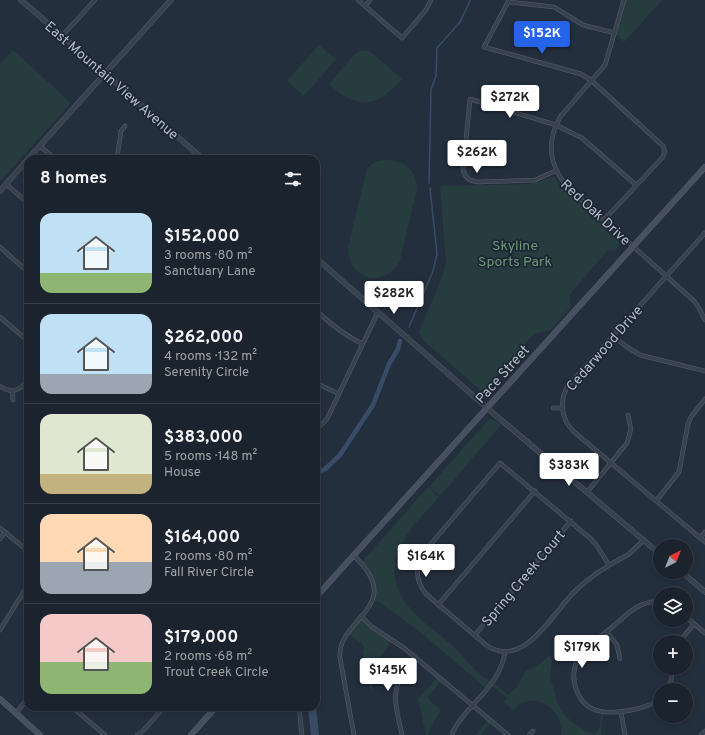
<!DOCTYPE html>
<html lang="en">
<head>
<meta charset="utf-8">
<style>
  body { margin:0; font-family:Overpass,sans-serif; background:#242b36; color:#f1f3f6; height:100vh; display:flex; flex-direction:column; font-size:15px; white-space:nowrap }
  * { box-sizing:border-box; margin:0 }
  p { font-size:13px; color:#a0a4aa }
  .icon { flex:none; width:22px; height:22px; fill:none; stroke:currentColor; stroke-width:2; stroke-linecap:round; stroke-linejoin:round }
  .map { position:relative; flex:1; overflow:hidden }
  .panel { position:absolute; left:24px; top:155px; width:296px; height:556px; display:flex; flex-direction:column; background:#1b232e; border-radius:12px; box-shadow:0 2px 6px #0003,0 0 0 1px #39404a }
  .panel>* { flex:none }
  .needle { width:26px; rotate:42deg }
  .controls { position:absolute; left:653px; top:539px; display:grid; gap:8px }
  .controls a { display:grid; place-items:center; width:40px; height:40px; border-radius:50%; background:#1b232e; box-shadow:0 2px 6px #0003,0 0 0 1px #39404a; font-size:20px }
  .price { position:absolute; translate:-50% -34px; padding:0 9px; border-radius:4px; background:#fff; color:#222; font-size:13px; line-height:26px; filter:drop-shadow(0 1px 2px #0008) }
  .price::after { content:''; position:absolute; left:50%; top:24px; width:12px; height:9px; margin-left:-6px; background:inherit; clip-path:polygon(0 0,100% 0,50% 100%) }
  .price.current { background:#2563eb; color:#fff }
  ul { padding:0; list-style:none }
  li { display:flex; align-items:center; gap:12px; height:100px; padding:0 16px }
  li+li { border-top:1px solid #39404a }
  li span { display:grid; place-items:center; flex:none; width:112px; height:80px; border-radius:12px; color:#555 }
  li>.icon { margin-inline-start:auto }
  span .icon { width:48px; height:48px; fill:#fffc; stroke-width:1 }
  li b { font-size:17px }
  h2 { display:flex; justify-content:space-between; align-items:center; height:48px; padding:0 16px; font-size:17px }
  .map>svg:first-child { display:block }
  .green { fill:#263c3f }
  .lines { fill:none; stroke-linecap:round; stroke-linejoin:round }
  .stream { stroke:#394c67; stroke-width:1.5 }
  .canal { stroke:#394c67; stroke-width:4.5 }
  .river { stroke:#394c67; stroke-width:8 }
  .minor-casing { stroke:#565f6c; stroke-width:4.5 }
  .tertiary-casing { stroke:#565f6c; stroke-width:5.5 }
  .secondary-casing { stroke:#565f6c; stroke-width:6 }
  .minor { stroke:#38414e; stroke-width:3.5 }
  .tertiary { stroke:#38414e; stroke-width:4.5 }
  .secondary { stroke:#465061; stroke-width:5 }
  .labels { text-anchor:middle; stroke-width:3.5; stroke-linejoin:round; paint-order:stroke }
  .street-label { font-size:14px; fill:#b4bcc9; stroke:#1d2633 }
  .park-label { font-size:14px; fill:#6b9a76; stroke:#1d2633 }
</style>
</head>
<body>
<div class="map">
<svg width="705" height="735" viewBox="0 0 705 735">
  <rect width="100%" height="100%" fill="#242f3e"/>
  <g class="green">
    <path d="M624,0H662L624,42L615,33Z"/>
    <path d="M319,45L336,59L304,96L287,81Z"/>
    <path d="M13,50L71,103L0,181V64Z"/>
    <path d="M362,50L368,51L373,54L402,79C377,108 357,110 329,84L355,54Z"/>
    <path d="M385,160C405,160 415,169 417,188L400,261C384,289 349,281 348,248L367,168L377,161Z"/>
    <path d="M551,177L555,178L563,189L618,239L619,245L616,250L607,251L570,294V308L550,330L534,334L490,384L488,393L486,395L422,339L419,331L440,283L446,263L440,186L529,184L541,181Z"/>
    <path d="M489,419L495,420L501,425L440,496L429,487Z"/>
    <path d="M428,487L439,497C426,512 406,531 399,550C381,598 424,620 454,647C462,654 467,662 474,669C480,676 487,679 494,683C499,687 504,691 508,695L517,687L526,671L538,665L549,656L552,660L550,677L556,697L557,703L563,713L572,722L584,730L595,734L599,729L602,712H604L601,726V735H561C563,717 549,699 529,701C523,701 518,706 513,710L504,702L507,698L491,685L487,689L415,628L380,603L372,600L373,583L361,563Z"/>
    <path d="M362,617L392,640L380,658L383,661L376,675L371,692L363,653L364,646L348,633Z"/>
    <path d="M438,677L442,680L427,698L441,710L433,723L428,735H426L418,699Z"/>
    <path d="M488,719L492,722L481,735H476Z"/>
  </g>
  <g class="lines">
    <g class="stream">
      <path d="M429,183L431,90L436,76L437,48L460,22L468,5L470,0"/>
      <path d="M409,327L433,271L437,254L430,188"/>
    </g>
    <path class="canal" d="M316,474L325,469L340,455L373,405L389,364L398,349L400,341"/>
    <path class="river" d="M312,707L315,735"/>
    <g class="minor-casing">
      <g id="minor">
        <path d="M358,0L402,38L426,10L431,0"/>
        <path d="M509,0L484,47L581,74L592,81L663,146L665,152L662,158L604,220"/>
        <path d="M624,0L605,65L560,117C546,143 549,164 567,187L694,301L699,308L705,320"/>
        <path d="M509,2L554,7L583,25L615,33"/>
        <path d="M365,6L370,0"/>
        <path d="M62,36L95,0"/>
        <path d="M40,146L55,159"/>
        <path d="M117,159L121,131L125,126"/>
        <path d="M555,171L535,180L479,182C469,181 466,179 463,170L470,99L556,125L582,138L636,185"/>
        <path d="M6,184L28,203"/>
        <path d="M705,233L568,386C559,401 561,418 573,431L705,542"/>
        <path d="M0,247L28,272"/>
        <path d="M320,314C334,327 346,336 363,344"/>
        <path d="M0,317L28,341"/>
        <path d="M613,336L627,347L640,355L705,371"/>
        <path d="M316,383L339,394"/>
        <path d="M0,386C11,394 20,391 28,380"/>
        <path d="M12,391L13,400"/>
        <path d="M553,408H562"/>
        <path d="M316,430L327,419L378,312"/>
        <path d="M587,492L627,443L631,429L628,415"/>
        <path d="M656,501L679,472L688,424L691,417L705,399"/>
        <path d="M0,528L28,551"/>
        <path d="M700,538L705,532"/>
        <path d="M0,539L5,532"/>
        <path d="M354,556C408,607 336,618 340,658L354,735"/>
        <path d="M609,565L597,546L591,539L500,463L424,552C414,565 416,582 426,594L486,645C524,671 553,612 576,590C592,575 610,564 629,554L644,540"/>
        <path d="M660,602C641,600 629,612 616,624C604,634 585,647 578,659C568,678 577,706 599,711C615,715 647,709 660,699"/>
        <path d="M438,605L535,491"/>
        <path d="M362,617L372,627L404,648L508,735"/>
        <path d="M686,617L705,633"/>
        <path d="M0,630L28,585"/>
        <path d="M607,632L617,645L620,659"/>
        <path d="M475,635L571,521"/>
        <path d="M679,642L694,624"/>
        <path d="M667,690L671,681L673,668"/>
        <path d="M72,707L105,735"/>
        <path d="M299,707L302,735"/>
        <path d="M621,712L625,735"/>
        <path d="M16,713L28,698"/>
        <path d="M137,735L143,731L164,707"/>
        <path d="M402,735C399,718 391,698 399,681C403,673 410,666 416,659"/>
        <path d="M452,735C454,727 460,721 465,714C482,694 501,679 505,652"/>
        <path d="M529,735L533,731"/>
        <path d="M701,735L705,731"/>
      </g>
    </g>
    <g class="tertiary-casing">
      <g id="tertiary">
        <path d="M21,0L203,159"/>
        <path d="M28,159L171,0"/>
        <path d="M0,191L28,159"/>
        <path d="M316,258L493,413L660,554"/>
        <path d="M682,572L705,592"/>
      </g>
    </g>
    <g class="secondary-casing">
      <g id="secondary">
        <path d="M316,597L705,167"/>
        <path d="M0,699L40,735"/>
        <path d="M191,735L216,707"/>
      </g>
    </g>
    <use href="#minor" class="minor"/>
    <use href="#tertiary" class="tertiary"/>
    <use href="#secondary" class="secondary"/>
  </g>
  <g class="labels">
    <g class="street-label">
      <text transform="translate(112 80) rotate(41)" y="5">East Mountain View Avenue</text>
      <text transform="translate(596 212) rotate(43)" y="5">Red Oak Drive</text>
      <text transform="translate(604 348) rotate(-49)" y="5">Cedarwood Drive</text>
      <text transform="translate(502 374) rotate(-48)" y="5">Pace Street</text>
      <text transform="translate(523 578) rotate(-50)" y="5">Spring Creek Court</text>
    </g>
    <g class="park-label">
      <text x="515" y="250">Skyline<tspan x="515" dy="16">Sports Park</tspan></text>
    </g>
  </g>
</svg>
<div class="controls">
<a><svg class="needle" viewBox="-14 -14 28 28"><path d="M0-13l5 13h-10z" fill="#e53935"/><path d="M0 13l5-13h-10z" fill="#a0a4aa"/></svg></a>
<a><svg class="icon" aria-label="layers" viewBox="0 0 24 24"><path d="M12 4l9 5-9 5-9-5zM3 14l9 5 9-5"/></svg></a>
<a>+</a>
<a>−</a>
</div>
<b class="price current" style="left:542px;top:55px">$152K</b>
<b class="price" style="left:510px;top:119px">$272K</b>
<b class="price" style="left:477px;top:174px">$262K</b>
<b class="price" style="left:394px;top:315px">$282K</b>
<b class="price" style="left:569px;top:487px">$383K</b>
<b class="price" style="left:426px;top:578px">$164K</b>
<b class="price" style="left:582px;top:669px">$179K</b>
<b class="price" style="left:388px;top:692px">$145K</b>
<section class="panel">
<h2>8 homes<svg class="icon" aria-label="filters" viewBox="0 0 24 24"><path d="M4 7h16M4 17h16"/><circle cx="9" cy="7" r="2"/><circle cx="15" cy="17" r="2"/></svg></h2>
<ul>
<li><span style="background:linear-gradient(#bfe0f5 75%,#8fb573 0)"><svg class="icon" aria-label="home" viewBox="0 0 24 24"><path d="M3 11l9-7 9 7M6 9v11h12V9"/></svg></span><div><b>$152,000</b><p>3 rooms · 80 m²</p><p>Sanctuary Lane</p></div></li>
<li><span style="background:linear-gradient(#bfe0f5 75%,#9aa5b1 0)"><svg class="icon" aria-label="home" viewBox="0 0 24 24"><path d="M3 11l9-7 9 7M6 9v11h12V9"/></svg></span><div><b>$262,000</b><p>4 rooms · 132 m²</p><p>Serenity Circle</p></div></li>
<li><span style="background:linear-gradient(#dfe7d0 75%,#c2b280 0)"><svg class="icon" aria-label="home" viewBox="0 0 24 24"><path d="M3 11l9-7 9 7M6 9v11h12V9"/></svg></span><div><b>$383,000</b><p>5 rooms · 148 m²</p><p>House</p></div></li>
<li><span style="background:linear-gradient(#ffd9b3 60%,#9aa5b1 0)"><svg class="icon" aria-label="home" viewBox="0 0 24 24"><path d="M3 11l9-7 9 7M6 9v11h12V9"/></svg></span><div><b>$164,000</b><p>2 rooms · 80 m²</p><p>Fall River Circle</p></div></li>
<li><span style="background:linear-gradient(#f6c9c9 60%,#8fb573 0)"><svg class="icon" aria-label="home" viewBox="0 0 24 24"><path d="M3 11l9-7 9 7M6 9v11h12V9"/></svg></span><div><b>$179,000</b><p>2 rooms · 68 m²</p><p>Trout Creek Circle</p></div></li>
</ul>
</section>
</div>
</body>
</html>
